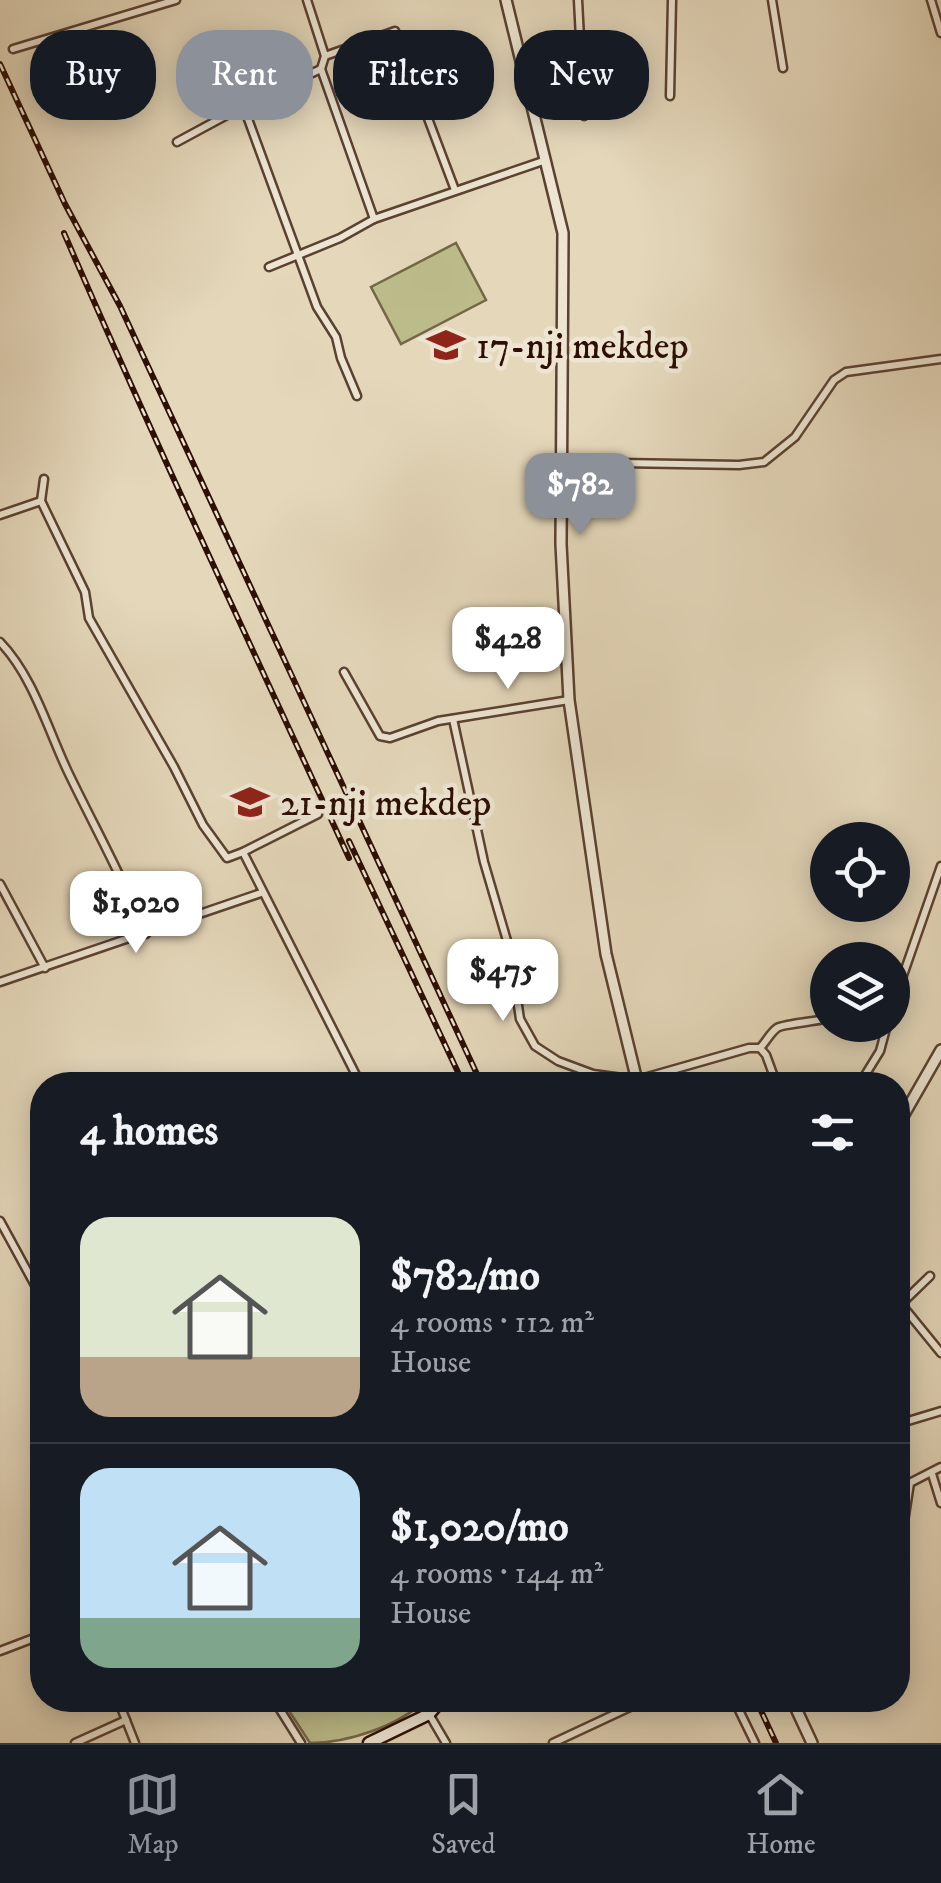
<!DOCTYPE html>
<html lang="en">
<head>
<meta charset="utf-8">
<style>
  body { margin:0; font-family:"IM FELL DW Pica",serif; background:#242831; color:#f1f3f6; height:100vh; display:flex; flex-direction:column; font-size:38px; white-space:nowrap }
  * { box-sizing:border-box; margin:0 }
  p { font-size:32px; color:#9ea1a6 }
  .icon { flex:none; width:55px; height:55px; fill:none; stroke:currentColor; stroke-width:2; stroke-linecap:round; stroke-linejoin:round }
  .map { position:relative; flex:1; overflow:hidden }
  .drawer { position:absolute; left:30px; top:1072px; width:880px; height:640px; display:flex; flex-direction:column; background:#171b24; border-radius:40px; box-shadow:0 5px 25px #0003 }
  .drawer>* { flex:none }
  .top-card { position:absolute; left:30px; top:30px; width:882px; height:90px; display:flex; gap:20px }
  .buttons { position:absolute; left:810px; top:822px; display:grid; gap:20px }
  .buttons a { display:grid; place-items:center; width:100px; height:100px; border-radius:50%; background:#171b24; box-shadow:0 5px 25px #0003; font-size:50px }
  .price { position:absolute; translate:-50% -85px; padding:0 22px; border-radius:20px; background:#fff; color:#222; font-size:32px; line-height:65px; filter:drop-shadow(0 2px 5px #0008) }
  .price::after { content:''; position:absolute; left:50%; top:60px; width:30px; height:22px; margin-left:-15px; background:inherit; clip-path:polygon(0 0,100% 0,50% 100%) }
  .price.selected { background:#8c9099; color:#fff }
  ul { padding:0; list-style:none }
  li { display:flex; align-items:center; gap:30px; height:250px; padding:0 50px }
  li+li { border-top:2px solid #363941 }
  li span { display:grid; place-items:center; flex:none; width:280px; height:200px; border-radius:30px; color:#555 }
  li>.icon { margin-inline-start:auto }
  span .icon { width:120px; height:120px; fill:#fffc; stroke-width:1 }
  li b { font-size:42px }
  h2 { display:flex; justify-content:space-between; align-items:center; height:120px; padding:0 50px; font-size:42px }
  .pill { padding:0 35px; border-radius:40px; background:#171b24; box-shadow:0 5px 25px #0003; font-size:35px; line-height:90px }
  .pill.selected { background:#8c9099; color:#fff }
  .menu { display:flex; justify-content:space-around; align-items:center; height:140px; border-top:2px solid #363941; background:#171b24; font-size:28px; color:#9ea1a6 }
  .menu a { display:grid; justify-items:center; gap:5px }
  .menu .selected { color:#8c9099 }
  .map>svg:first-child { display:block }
  .green { fill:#bcbc8a; stroke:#746646; stroke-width:2.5 }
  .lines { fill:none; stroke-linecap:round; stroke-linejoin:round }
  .minor-casing { stroke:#5b4131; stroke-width:11 }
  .tertiary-casing { stroke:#5b4131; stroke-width:14 }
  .secondary-casing { stroke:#2d0f03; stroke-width:15 }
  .minor { stroke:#ede5d2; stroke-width:6 }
  .tertiary { stroke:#ede5d2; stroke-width:9 }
  .secondary { stroke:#ede5d2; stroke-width:10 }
  .rail-casing { stroke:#2d0f03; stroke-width:6 }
  .rail { stroke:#ede5d2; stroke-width:2.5; stroke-dasharray:8; stroke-linecap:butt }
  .labels { text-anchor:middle; stroke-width:9; stroke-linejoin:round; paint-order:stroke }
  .poi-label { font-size:38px; fill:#2d0f03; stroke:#ede5d2; text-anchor:start }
</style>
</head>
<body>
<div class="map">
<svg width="941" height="1743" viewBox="0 0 941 1743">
  <rect width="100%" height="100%" fill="#e4d7ba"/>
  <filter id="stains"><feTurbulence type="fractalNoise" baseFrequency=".002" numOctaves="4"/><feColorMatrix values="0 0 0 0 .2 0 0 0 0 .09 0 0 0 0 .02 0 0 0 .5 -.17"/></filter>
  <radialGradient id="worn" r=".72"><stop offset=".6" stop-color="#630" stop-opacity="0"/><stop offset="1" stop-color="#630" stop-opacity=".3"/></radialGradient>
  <g class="green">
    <path d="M456,243L486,300L401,344L371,287Z"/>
    <path d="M282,1700H426C398,1726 348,1743 310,1743Z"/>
  </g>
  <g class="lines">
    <g class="minor-casing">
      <g id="minor">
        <path d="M307,0L325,56L321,69L374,219"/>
        <path d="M578,0L584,116"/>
        <path d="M772,0L783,68"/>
        <path d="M931,0L941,33"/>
        <path d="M13,49L176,0"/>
        <path d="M325,56L395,31L455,190"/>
        <path d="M670,96L672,0"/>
        <path d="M244,108L317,307L336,337L341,358L357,396"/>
        <path d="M177,142L264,95L321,69"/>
        <path d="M269,267L340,238L374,219L546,160"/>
        <path d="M561,462L739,465L764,462L795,437L834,380L846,372L941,359"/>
        <path d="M44,479L41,501L85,592L89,618L174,767L203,825L227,858L243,852"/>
        <path d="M0,515L41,501"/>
        <path d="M0,642C33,676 48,730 68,772C94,826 123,878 146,934"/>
        <path d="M344,672L380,736L390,738L438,721L569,700"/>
        <path d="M453,719L484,862L510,951L520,1019L535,1046L558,1061L593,1074L637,1080L749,1048H760L766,1055L777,1085"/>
        <path d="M318,814L243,852L361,1085"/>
        <path d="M0,884L45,968"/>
        <path d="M0,982L261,893"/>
        <path d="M892,1007L941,866"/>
        <path d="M760,1048C766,1042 770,1033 777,1028C782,1024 815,1022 828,1018"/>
        <path d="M859,1085L880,1051L887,1025"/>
        <path d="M0,1221L42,1298"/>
        <path d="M901,1304L941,1353"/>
        <path d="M899,1306L930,1276"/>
        <path d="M898,1424L941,1411"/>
        <path d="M932,1474L941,1503"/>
        <path d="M898,1489L941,1467"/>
        <path d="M903,1528L910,1483"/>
        <path d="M898,1642L901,1641"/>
        <path d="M0,1651L42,1635"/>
        <path d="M118,1700L135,1743"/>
        <path d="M274,1700L301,1743"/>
        <path d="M734,1700L755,1743"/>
        <path d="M429,1714L446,1743"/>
        <path d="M75,1743L126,1720"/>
        <path d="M553,1743L645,1700"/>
      </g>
    </g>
    <g class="tertiary-casing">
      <g id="tertiary">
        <path d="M506,0L563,233L561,544L569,700L606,954L638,1085"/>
        <path d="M898,1125L941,1050"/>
        <path d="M792,1700L812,1743"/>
      </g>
    </g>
    <g class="secondary-casing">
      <path id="secondary" d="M369,1743L429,1714L441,1700"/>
    </g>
    <use href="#minor" class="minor"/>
    <use href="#tertiary" class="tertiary"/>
    <use href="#secondary" class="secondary"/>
    <g class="rail-casing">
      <g id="rail">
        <path d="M0,64L65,204L120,306L482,1085"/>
        <path d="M64,233C155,443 253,650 349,858"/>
        <path d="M349,841L464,1085"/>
        <path d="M756,1700L776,1743"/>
      </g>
    </g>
    <use href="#rail" class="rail"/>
  </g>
  <defs>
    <g id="school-bare" transform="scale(3)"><path d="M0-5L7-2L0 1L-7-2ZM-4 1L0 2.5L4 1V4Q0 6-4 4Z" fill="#8f2418" stroke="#ede5d2" stroke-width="2.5" paint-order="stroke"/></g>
  </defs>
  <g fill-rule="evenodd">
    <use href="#school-bare" x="446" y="345"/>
    <use href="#school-bare" x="250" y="802"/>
  </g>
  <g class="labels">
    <g class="poi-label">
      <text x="476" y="358">17-nji mekdep</text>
      <text x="280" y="815">21-nji mekdep</text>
    </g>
  </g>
  <rect width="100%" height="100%" filter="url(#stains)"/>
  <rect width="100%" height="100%" fill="url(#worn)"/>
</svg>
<div class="buttons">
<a><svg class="icon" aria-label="locate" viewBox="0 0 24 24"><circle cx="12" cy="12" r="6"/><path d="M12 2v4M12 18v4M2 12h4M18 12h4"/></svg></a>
<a><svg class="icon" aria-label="layers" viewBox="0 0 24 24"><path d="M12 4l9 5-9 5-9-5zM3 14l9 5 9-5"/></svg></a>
</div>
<b class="price selected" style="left:580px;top:538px">$782</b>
<b class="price" style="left:508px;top:692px">$428</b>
<b class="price" style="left:136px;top:956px">$1,020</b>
<b class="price" style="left:503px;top:1024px">$475</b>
<div class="top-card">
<a class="pill">Buy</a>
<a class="pill selected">Rent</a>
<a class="pill">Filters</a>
<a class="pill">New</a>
</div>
<section class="drawer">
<h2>4 homes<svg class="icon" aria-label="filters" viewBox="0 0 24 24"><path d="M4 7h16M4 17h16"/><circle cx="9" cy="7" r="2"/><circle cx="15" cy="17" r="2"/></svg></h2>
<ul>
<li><span style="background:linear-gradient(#dfe7d0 70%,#b9a48a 0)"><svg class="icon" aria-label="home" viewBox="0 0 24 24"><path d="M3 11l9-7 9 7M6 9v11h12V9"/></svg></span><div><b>$782/mo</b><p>4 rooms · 112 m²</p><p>House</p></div></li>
<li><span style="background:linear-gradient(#bfe0f5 75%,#7fa58c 0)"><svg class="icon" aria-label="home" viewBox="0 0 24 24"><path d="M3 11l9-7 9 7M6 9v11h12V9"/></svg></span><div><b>$1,020/mo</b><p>4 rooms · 144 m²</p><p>House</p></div></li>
</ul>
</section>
</div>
<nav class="menu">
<a class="selected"><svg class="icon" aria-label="map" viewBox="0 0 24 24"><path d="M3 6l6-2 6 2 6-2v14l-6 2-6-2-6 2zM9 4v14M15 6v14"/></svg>Map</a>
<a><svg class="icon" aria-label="saved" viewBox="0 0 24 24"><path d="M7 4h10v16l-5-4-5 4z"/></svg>Saved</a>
<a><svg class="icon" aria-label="home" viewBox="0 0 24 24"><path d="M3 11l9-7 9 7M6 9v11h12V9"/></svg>Home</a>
</nav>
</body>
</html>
